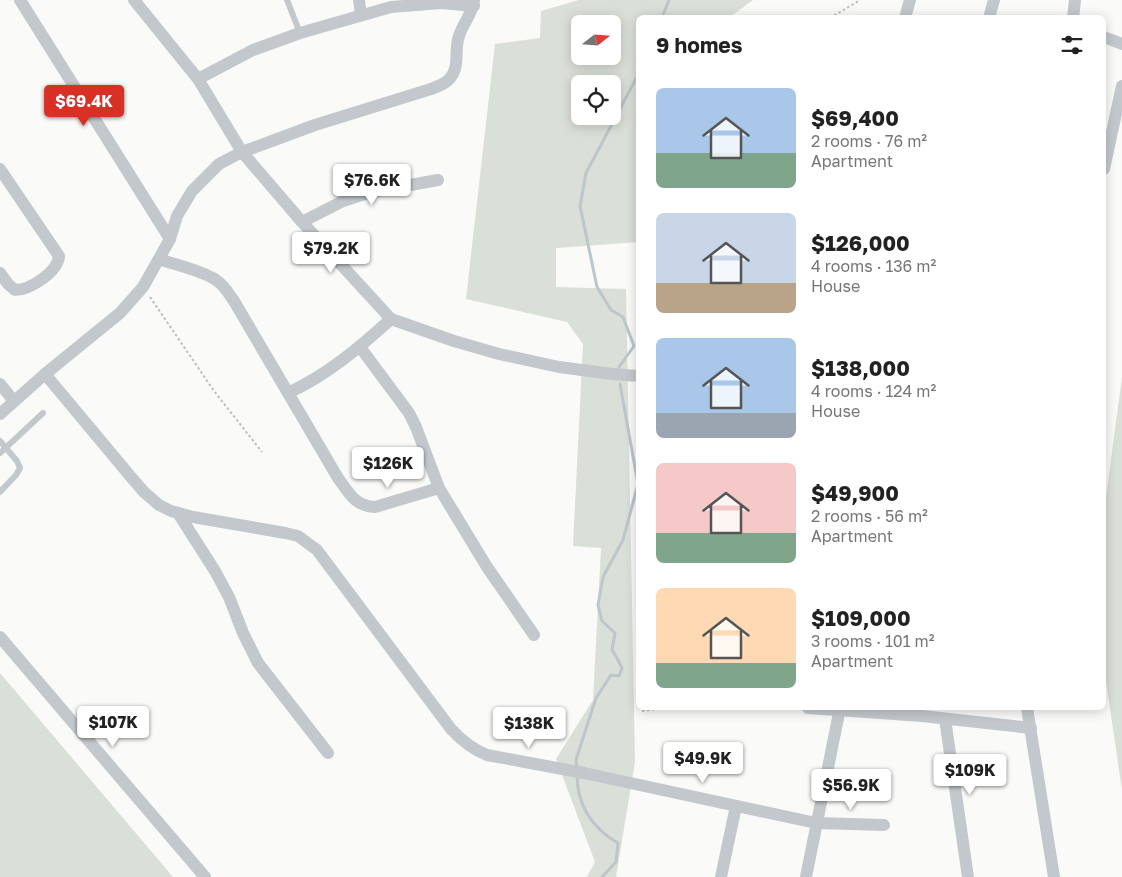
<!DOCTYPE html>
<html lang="en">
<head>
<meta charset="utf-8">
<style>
  body { margin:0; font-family:"Golos Text",sans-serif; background:#f6f6f6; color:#222; height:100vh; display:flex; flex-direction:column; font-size:19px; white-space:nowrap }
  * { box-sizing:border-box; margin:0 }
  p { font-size:16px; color:#767676 }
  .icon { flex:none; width:28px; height:28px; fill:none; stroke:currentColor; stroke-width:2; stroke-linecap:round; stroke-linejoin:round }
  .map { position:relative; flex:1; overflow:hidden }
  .sheet { position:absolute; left:636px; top:15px; width:470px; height:695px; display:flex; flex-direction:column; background:#fff; border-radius:8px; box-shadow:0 2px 12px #0003 }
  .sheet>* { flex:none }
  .needle { width:32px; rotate:73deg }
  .controls { position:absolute; left:571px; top:15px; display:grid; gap:10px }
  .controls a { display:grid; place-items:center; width:50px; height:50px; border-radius:8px; background:#fff; box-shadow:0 2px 12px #0003; font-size:25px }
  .price { position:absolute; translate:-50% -42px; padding:0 11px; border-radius:5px; background:#fff; color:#222; font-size:16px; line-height:32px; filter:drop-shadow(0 1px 2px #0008) }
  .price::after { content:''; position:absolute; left:50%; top:30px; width:15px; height:11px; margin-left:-8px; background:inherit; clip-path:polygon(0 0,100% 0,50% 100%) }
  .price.active { background:#d93025; color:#fff }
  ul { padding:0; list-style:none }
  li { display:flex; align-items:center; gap:15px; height:125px; padding:0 20px }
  li span { display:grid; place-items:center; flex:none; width:140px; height:100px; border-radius:8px; color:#555 }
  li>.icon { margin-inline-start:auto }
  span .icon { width:60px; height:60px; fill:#fffc; stroke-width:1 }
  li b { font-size:21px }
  h2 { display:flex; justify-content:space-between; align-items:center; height:60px; padding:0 20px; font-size:21px }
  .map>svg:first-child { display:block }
  .green { fill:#dadfd7; fill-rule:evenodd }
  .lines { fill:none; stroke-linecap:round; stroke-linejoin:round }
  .stream { stroke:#bbc7cb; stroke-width:3 }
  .path { stroke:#bbbfc2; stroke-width:2; stroke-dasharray:2.5 2.5; stroke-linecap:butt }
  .lane { stroke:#c3c8cc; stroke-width:6 }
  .street { stroke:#c3c8cc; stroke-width:12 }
</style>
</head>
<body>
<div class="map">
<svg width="1122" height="877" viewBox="0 0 1122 877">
  <rect width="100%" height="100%" fill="#fafaf8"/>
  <g class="green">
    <path d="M579,0H753L730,17L639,18V242L556,248V287L626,289L635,762L616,877H587L595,862L556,759L593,700L601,548L573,546L583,344L567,322L466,299L495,44L540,38L541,11ZM580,24H612V56H580ZM580,84H612V116H580Z"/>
    <path d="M1122,377V790L1104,668V512Z"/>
    <path d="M0,673L173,877H0Z"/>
  </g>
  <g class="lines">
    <g class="stream">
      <path d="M662,18L669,0"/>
      <path d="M619,367L634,346L623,317L611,310L597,287L580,206L586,173L639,73"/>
      <path d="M577,768L576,760L596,698L611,675L619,676L622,668L617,658L612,650L615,633L602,621L598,605L603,577L623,540L638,484L620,384"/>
      <path d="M577,774C577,805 592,828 618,843L616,862L602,877"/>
    </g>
    <g class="path">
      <path d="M830,18L860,0"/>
      <path d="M150,297L214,391L262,452"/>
      <path d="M642,711L664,708"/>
    </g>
    <g class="lane">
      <path d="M287,0L300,33"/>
      <path d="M0,441L17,461L20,468L16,475L0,492"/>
      <path d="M0,453L43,413"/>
    </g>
    <g class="street">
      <path d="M20,0L170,239"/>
      <path d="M134,0L198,79L242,152L302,222L391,319L454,341L499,354L559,367L612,374L639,376"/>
      <path d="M359,0L361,15"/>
      <path d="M905,18L910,0"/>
      <path d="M989,18L994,0"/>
      <path d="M1073,18L1075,0"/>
      <path d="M1104,37L1122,44"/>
      <path d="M198,79L253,50L300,33L391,7L441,3L474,6"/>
      <path d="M0,169L59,256C58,272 30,290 15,290L8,284L0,273"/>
      <path d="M1104,169L1122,86"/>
      <path d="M302,222L343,201L371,192L438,180"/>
      <path d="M159,259C176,265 201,270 216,280C224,285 229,294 234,301L338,478C349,493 355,506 375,507L439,488"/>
      <path d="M360,347L409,413L416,427L439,488L487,567L534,635"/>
      <path d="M45,374L131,477L144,492L159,505L171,511L193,517L285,533L298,536L317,550L451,729C462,741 472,749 487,755L584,773L816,823L884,825"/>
      <path d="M0,384L14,401"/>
      <path d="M288,393C327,375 359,348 391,319"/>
      <path d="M0,414L45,374L120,313L143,287L170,239L177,216L192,191L219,164L242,152L315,125L431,89C438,86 446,84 451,77C460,65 454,49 459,36C463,23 473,13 474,0"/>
      <path d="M178,513L215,571L229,597L243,633L258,663L328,753"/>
      <path d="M0,637L205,877"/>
      <path d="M808,708L922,716L1031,728"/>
      <path d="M1027,708L1054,877"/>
      <path d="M945,719L968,877"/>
      <path d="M721,877L736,806"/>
      <path d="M806,877L840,708"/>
    </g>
  </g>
</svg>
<div class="controls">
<a><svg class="needle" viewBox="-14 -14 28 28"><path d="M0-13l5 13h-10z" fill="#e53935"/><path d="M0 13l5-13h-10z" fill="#767676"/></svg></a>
<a><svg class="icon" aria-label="locate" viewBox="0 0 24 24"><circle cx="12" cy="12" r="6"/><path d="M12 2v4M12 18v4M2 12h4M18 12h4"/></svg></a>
</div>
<b class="price active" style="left:84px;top:127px">$69.4K</b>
<b class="price" style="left:372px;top:206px">$76.6K</b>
<b class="price" style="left:331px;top:274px">$79.2K</b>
<b class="price" style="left:388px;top:489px">$126K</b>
<b class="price" style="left:113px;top:748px">$107K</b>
<b class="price" style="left:529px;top:749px">$138K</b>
<b class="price" style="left:703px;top:784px">$49.9K</b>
<b class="price" style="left:970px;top:796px">$109K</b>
<b class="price" style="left:851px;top:811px">$56.9K</b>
<section class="sheet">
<h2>9 homes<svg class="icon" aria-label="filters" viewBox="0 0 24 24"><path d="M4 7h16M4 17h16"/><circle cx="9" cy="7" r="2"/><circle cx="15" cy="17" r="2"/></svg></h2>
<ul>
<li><span style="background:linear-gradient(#a9c7e8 65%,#7fa58c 0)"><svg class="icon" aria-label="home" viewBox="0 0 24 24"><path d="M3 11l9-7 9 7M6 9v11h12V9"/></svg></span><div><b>$69,400</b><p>2 rooms · 76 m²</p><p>Apartment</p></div></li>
<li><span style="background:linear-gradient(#c9d6e8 70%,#b9a48a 0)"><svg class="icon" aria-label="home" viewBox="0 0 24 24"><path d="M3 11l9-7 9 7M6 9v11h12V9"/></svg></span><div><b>$126,000</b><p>4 rooms · 136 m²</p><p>House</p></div></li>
<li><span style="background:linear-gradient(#a9c7e8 75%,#9aa5b1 0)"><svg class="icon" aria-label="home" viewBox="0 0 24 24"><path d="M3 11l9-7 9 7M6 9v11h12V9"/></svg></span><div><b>$138,000</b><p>4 rooms · 124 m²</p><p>House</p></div></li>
<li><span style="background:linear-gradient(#f6c9c9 70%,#7fa58c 0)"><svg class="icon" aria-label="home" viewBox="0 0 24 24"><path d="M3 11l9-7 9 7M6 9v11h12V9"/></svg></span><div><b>$49,900</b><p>2 rooms · 56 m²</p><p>Apartment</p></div></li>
<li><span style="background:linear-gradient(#ffd9b3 75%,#7fa58c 0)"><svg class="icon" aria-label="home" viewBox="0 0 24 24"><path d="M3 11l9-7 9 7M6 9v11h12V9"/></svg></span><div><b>$109,000</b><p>3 rooms · 101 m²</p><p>Apartment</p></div></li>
</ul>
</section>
</div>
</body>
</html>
